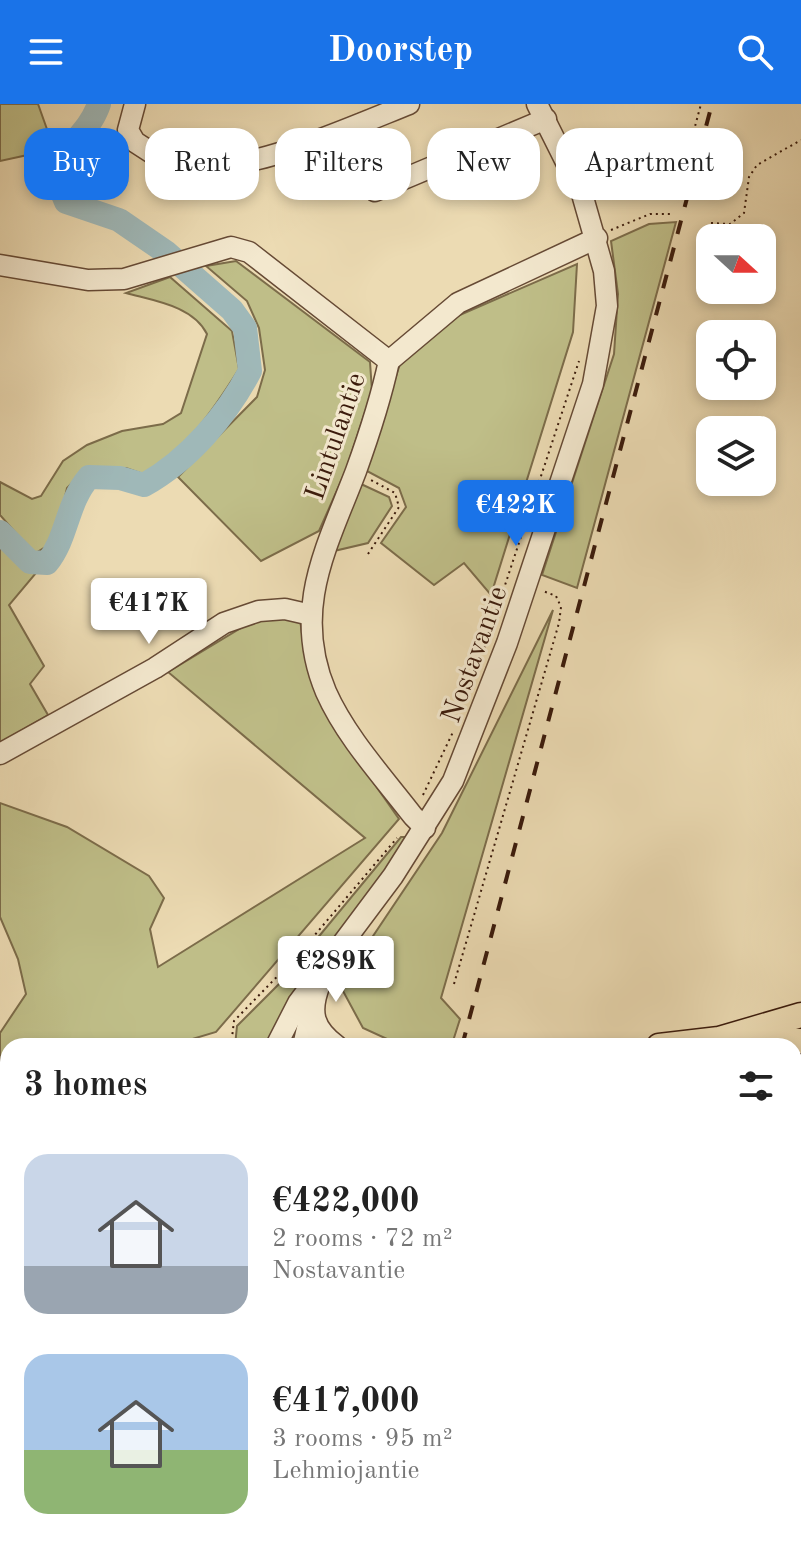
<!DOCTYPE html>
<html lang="en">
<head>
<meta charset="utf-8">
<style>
  body { margin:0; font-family:"Old Standard TT",serif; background:#f2f2f2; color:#222; height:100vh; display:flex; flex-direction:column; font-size:30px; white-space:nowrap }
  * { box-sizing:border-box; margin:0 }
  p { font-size:26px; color:#767676 }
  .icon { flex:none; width:44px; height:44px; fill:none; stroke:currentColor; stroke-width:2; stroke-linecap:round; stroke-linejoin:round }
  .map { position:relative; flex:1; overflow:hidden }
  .side { position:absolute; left:0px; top:934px; width:802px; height:512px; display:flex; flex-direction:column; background:#fff; border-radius:24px 24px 0 0; box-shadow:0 4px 12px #0003 }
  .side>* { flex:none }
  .top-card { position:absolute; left:24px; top:24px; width:754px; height:72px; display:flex; gap:16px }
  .needle { width:52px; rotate:111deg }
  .buttons { position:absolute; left:696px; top:120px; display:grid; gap:16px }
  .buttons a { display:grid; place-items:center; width:80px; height:80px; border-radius:16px; background:#fff; box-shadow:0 4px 12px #0003; font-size:40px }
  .price { position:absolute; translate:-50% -68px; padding:0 18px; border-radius:8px; background:#fff; color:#222; font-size:26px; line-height:52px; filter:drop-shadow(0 2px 4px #0008) }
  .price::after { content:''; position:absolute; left:50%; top:48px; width:24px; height:18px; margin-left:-12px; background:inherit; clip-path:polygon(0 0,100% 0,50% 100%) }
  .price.current { background:#1a73e8; color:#fff }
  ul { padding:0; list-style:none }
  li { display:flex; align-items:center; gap:24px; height:200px; padding:0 24px }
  li span { display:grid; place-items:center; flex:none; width:224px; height:160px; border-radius:24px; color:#555 }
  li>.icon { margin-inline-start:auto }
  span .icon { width:96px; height:96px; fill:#fffc; stroke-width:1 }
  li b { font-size:34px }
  h2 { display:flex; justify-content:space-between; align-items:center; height:96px; padding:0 24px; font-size:34px }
  .chip { padding:0 28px; border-radius:24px; background:#fff; box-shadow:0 4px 12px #0003; font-size:28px; line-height:72px }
  .chip.current { background:#1a73e8; color:#fff }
  header { display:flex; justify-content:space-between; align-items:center; height:104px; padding:0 24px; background:#1a73e8; color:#fff; font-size:36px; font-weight:600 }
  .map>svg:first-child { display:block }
  .green { fill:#bfbe88; stroke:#7c6c4a; stroke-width:2 }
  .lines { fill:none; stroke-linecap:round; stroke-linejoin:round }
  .river { stroke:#9fb8b8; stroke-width:24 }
  .minor-casing { stroke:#664a35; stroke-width:23 }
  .major-casing { stroke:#3a1a0b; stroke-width:27 }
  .path { stroke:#3a1a0b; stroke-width:2; stroke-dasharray:2 4; stroke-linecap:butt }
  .minor { stroke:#f3e8ce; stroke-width:20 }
  .major { stroke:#ecdbb3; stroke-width:24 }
  .rail { stroke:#3a1a0b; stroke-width:4; stroke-dasharray:14 14; stroke-linecap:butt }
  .labels { text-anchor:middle; stroke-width:6; stroke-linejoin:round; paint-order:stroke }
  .street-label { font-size:28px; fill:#3a1a0b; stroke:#f3e8ce }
</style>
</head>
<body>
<header><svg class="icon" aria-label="menu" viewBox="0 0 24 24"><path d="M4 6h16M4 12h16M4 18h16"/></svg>Doorstep<svg class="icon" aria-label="search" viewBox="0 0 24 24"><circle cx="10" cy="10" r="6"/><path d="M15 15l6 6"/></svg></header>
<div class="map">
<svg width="801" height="1446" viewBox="0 0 801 1446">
  <rect width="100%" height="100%" fill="#ecdbb3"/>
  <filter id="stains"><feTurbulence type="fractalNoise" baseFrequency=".0025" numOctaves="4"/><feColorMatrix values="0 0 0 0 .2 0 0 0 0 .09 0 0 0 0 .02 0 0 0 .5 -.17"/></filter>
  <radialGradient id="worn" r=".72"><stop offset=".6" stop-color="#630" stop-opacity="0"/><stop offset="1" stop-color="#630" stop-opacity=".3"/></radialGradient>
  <g class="green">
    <path d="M0,0H38L48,28L32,50L0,57Z"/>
    <path d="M676,118L577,484L542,471L614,250L618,190L611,137L649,120Z"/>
    <path d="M236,157L370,258L372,287L346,366L319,427L261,457L178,373L257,293L265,266L259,224L247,197L206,162Z"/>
    <path d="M577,160L573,228L491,491L464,459L434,481L381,439L406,403L399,384L365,366L401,257L446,217Z"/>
    <path d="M170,173L232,227L239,265C214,305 186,347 143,370L126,364L86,365L67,384L55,437L34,450L0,411V378L32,395L41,392L63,357L87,341L122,327L163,320L181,309L207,230C193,202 155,197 126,189Z"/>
    <path d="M361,380L389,393L392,402L368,439L334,447Z"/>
    <path d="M0,443L36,469L9,501L44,562L30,580L48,611L0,639Z"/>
    <path d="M553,506L441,894L460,915L453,937L387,935L363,924L343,887L355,859L442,729Z"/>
    <path d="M259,513L300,515C308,595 355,651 399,715L216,928L169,942H8V967L0,968V929L26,890L18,855L0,813V699L67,723L149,772L164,794L150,825L158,863L365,734L168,568Z"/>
    <path d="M401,733H406L403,743L271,935L263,942H235L237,922L282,877Z"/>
    <path d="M0,1037H8V1218L0,1216Z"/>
    <path d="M128,1438H222L225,1446H126Z"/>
    <path d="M253,1438H313L311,1446H255Z"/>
  </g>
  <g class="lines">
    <path class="river" d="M0,428L30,458L47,459C68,433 66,400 89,373L120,374L144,381C189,356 227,311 250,267L245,224L232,206L167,149L119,116L66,98C42,47 84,43 99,0"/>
    <g class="minor-casing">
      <g id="minor">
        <path d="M135,0L128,26L135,38L152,49C186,45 209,62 243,58C288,51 364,18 409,0"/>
        <path d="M375,87L546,15"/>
        <path d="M0,161L88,176L124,175L231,143L249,148L389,257C381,294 369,331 356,367C327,443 291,505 326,588C346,633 383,673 413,712L425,724"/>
        <path d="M389,257L458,199L597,134"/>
        <path d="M0,650L155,564L224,519L259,507L285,505L311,511"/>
        <path d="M320,880C309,908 313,924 337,942"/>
        <path d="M276,942L298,899L393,772L453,677L507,539L593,280L607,202L604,167L582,90L537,0"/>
        <path d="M303,942L311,907"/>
        <path d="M794,1070L801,1069"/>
        <path d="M794,1279L801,1278"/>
      </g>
    </g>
    <g class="major-casing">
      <g id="major">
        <path d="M749,935L801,937"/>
        <path d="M659,942L719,935L801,911"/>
        <path d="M0,988L8,987"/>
      </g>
    </g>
    <g class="path">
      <path d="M671,89L682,71L701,0"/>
      <path d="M711,119L730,120L744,109L749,73L757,61L801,36"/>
      <path d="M611,126L650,110H671"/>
      <path d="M368,450L399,403L395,389L371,376"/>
      <path d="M477,566L579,257"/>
      <path d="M423,691L453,628"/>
      <path d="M454,880L559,519L561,503L556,492L543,487"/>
      <path d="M231,942L234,917L297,852L397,734"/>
      <path d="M794,984L801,983"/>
      <path d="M0,1018L8,1017"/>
      <path d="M794,1035L796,1054"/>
      <path d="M290,1446L295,1438"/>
    </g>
    <use href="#minor" class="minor"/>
    <use href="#major" class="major"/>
    <g class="rail">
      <path d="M462,942L712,0"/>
      <path d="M337,1446L339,1438"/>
    </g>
  </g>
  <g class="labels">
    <g class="street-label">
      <text transform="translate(334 332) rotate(-71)" y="10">Lintulantie</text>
      <text transform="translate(473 550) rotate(-70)" y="10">Nostavantie</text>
    </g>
  </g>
  <rect width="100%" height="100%" filter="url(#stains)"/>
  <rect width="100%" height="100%" fill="url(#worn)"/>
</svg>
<div class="buttons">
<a><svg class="needle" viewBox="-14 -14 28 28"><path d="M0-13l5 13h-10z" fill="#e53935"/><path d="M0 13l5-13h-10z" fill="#767676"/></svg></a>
<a><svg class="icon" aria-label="locate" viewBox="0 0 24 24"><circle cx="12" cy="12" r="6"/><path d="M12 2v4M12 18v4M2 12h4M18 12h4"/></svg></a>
<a><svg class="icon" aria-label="layers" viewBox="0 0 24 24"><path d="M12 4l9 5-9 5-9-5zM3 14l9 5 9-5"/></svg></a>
</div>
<b class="price current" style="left:516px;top:444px">€422K</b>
<b class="price" style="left:149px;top:542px">€417K</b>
<b class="price" style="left:336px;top:900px">€289K</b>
<div class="top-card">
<a class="chip current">Buy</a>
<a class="chip">Rent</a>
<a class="chip">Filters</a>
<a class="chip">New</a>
<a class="chip">Apartment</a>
</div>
<section class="side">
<h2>3 homes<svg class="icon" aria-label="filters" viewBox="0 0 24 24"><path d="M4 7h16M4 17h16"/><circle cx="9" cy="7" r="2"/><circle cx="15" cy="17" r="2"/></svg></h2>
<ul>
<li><span style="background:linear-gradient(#c9d6e8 70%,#9aa5b1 0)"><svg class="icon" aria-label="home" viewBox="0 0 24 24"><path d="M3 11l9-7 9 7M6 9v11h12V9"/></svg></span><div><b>€422,000</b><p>2 rooms · 72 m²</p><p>Nostavantie</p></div></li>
<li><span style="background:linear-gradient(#a9c7e8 60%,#8fb573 0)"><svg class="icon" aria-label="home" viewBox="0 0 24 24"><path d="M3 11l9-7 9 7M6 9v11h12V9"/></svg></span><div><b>€417,000</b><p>3 rooms · 95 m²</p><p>Lehmiojantie</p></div></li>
</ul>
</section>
</div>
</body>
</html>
